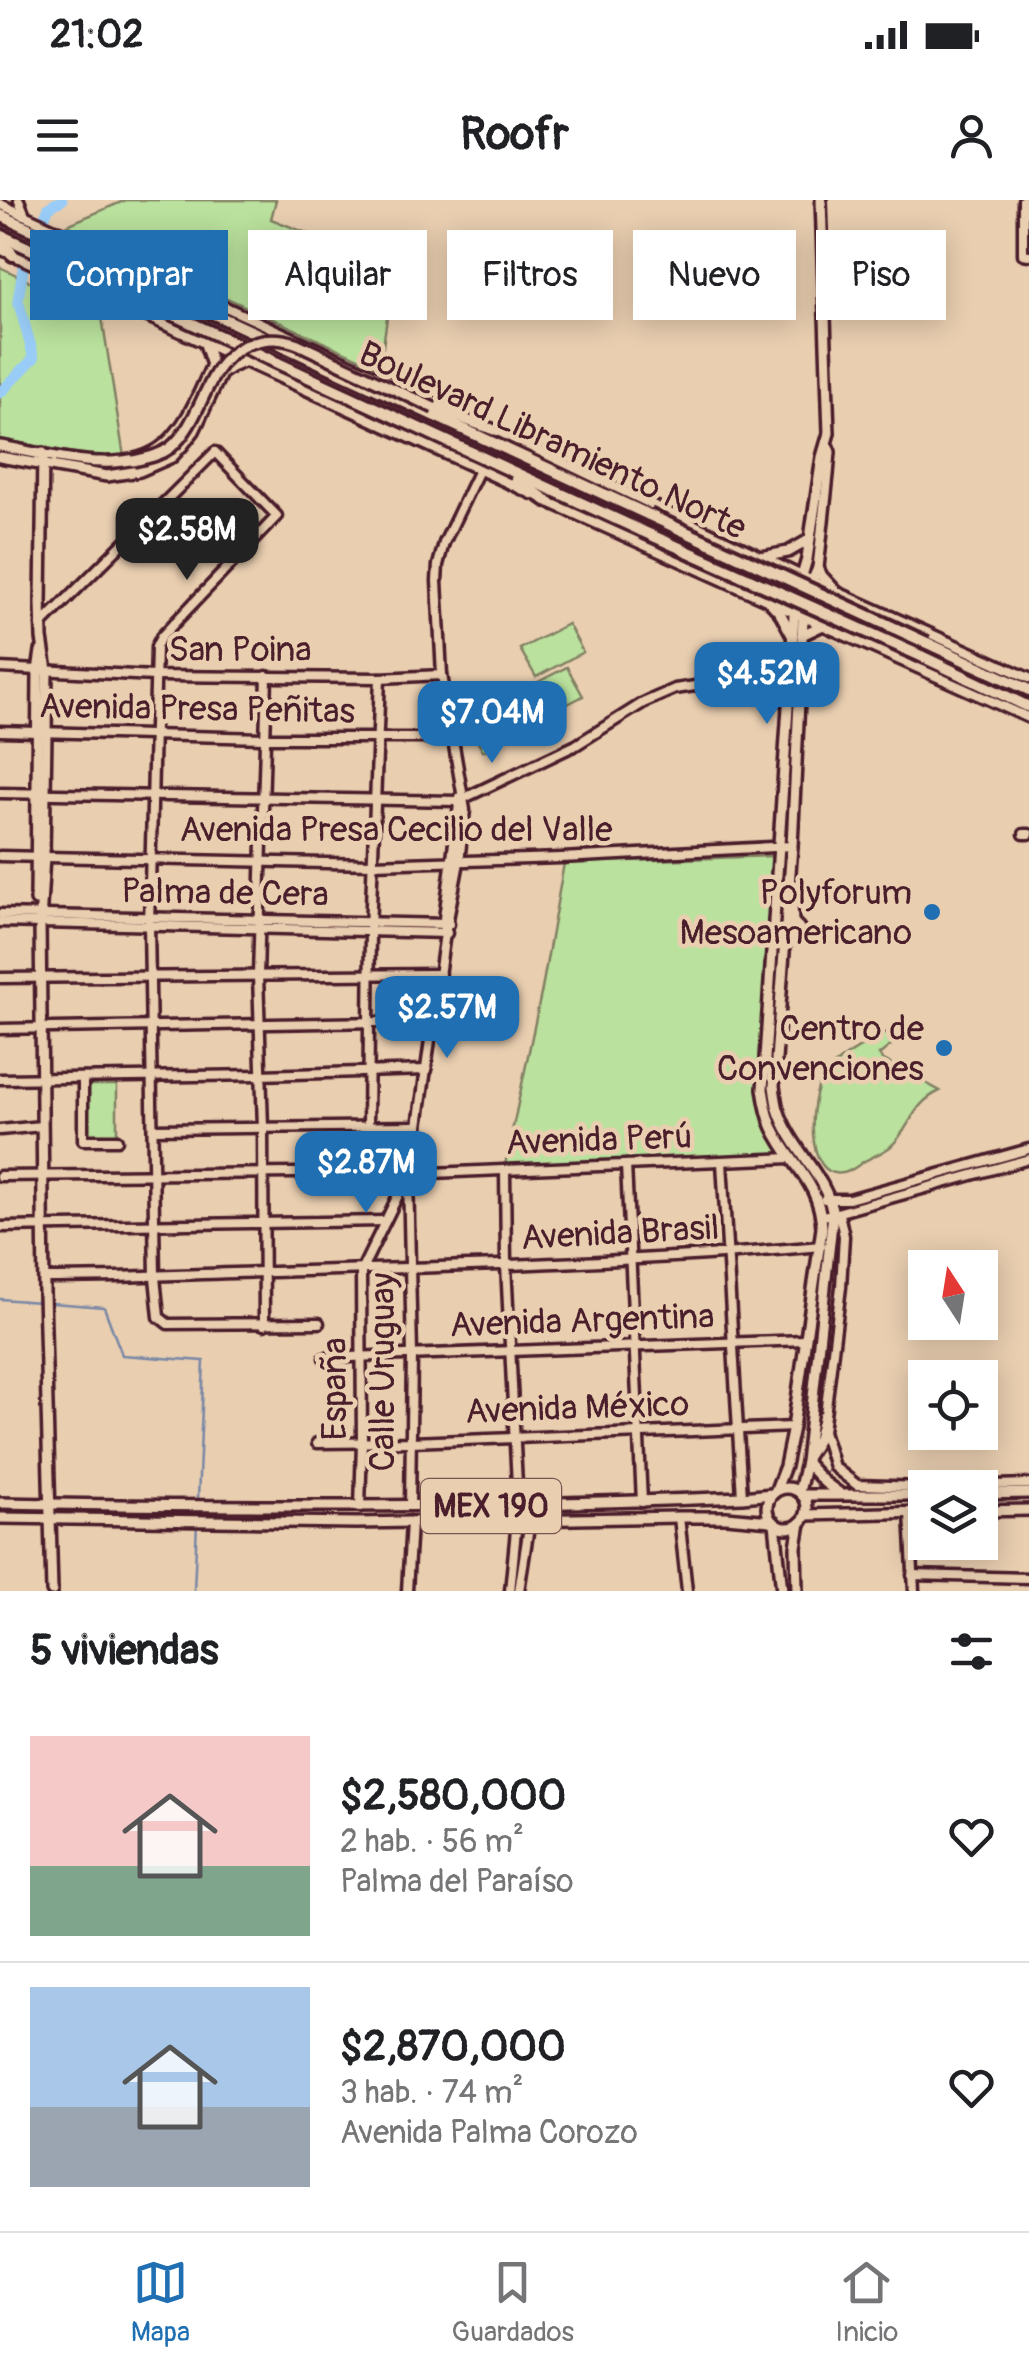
<!DOCTYPE html>
<html lang="es">
<head>
<meta charset="utf-8">
<style>
  body { margin:0; font-family:Pangolin,sans-serif; background:#f2f2f2; color:#202124; height:100vh; display:flex; flex-direction:column; font-size:38px; white-space:nowrap }
  * { box-sizing:border-box; margin:0 }
  p { font-size:32px; color:#757577 }
  .icon { flex:none; width:55px; height:55px; fill:none; stroke:currentColor; stroke-width:2; stroke-linecap:round; stroke-linejoin:round }
  .map { position:relative; height:1391px; overflow:hidden }
  .drawer { display:flex; flex-direction:column; background:#fff; flex:1 }
  .drawer>* { flex:none }
  .top-card { position:absolute; left:30px; top:30px; width:970px; height:90px; display:flex; gap:20px }
  .needle { width:65px; rotate:348deg }
  .fabs { position:absolute; left:908px; top:1050px; display:grid; gap:20px }
  .fabs a { display:grid; place-items:center; width:90px; height:90px; border-radius:0px; background:#fff; box-shadow:0 5px 25px #0003; font-size:50px }
  .price { position:absolute; translate:-50% -85px; padding:0 22px; border-radius:20px; background:#1f6fb2; color:#fff; font-size:32px; line-height:65px; filter:drop-shadow(0 2px 5px #0008) }
  .price::after { content:''; position:absolute; left:50%; top:60px; width:30px; height:22px; margin-left:-15px; background:inherit; clip-path:polygon(0 0,100% 0,50% 100%) }
  .price.on { background:#222; color:#fff }
  ul { padding:0; list-style:none }
  li { display:flex; align-items:center; gap:30px; height:250px; padding:0 30px }
  li+li { border-top:2px solid #e0e0e0 }
  li span { display:grid; place-items:center; flex:none; width:280px; height:200px; border-radius:0px; color:#555 }
  li>.icon { margin-inline-start:auto }
  span .icon { width:120px; height:120px; fill:#fffc; stroke-width:1 }
  li b { font-size:42px }
  h2 { display:flex; justify-content:space-between; align-items:center; height:120px; padding:0 30px; font-size:42px }
  .pill { padding:0 35px; border-radius:0px; background:#fff; box-shadow:0 5px 25px #0003; font-size:35px; line-height:90px }
  .pill.on { background:#1f6fb2; color:#fff }
  .status { display:flex; justify-content:space-between; align-items:center; height:70px; padding:0 50px; background:#fff; direction:ltr }
  .status svg { height:28px; fill:currentColor }
  header { display:flex; justify-content:space-between; align-items:center; height:130px; padding:0 30px; background:#fff; font-size:45px; font-weight:700 }
  .menu { display:flex; justify-content:space-around; align-items:center; height:140px; border-top:2px solid #e0e0e0; background:#fff; font-size:28px; color:#757577 }
  .menu a { display:grid; justify-items:center; gap:5px }
  .menu .on { color:#1f6fb2 }
  .map>svg:first-child { display:block }
  .green { fill:#bae19d; stroke:#828064; stroke-width:2.5 }
  .lines { fill:none; stroke-linecap:round; stroke-linejoin:round }
  .stream { stroke:#7987a5; stroke-width:2.5 }
  .river { stroke:#99cdf7; stroke-width:11 }
  .minor-casing { stroke:#4a1f2b; stroke-width:15 }
  .major-casing { stroke:#4a1f2b; stroke-width:16 }
  .highway-casing { stroke:#4a1f2b; stroke-width:18 }
  .minor { stroke:#e9ceb0; stroke-width:8 }
  .major { stroke:#e9ceb0; stroke-width:9 }
  .highway { stroke:#e9ceb0; stroke-width:10 }
  .major-bridge-casing { stroke:#4a1f2b; stroke-width:16; stroke-linecap:butt }
  .highway-bridge-casing { stroke:#4a1f2b; stroke-width:18; stroke-linecap:butt }
  .major-bridge { stroke:#e9ceb0; stroke-width:9 }
  .highway-bridge { stroke:#e9ceb0; stroke-width:10 }
  .poi-dot { fill:#1f6fb2; stroke:#e9ceb0; stroke-width:4 }
  .labels { text-anchor:middle; stroke-width:9; stroke-linejoin:round; paint-order:stroke }
  .shield { fill:#e9ceb0; stroke:#7a5453; stroke-width:2.5 }
  .shield-label { font-size:32px; font-weight:bold; fill:#4a1f2b }
  .street-label { font-size:35px; fill:#4a1f2b; stroke:#e9ceb0 }
  .poi-label { font-size:35px; fill:#4a1f2b; stroke:#e9ceb0; text-anchor:end }
</style>
</head>
<body>
<div class="status"><b>21:02</b><svg viewBox="0 0 49 12"><path d="M0 12V9h3v3zM5 12V6h3v6zM10 12V3h3v9zM15 12V0h3v12zM26 1h20v11H26zM47 4h2v5h-2z"/></svg></div>
<header><svg class="icon" aria-label="menu" viewBox="0 0 24 24"><path d="M4 6h16M4 12h16M4 18h16"/></svg>Roofr<svg class="icon" aria-label="person" viewBox="0 0 24 24"><circle cx="12" cy="8" r="4"/><path d="M4 21q1-7 8-7t8 7"/></svg></header>
<div class="map">
<svg width="1029" height="1391" viewBox="0 0 1029 1391">
  <rect width="100%" height="100%" fill="#e9ceb0"/>
  <filter id="ink" filterUnits="userSpaceOnUse"><feTurbulence type="fractalNoise" baseFrequency=".01" numOctaves="2"/><feDisplacementMap in="SourceGraphic" scale="20" xChannelSelector="R" yChannelSelector="G"/><feConvolveMatrix kernelMatrix="1 2 1 2 8 2 1 2 1" color-interpolation-filters="sRGB"/></filter>
  <g filter="url(#ink)">
    <g class="green">
      <path d="M126,0H276L271,19L332,43L330,55L392,82L380,168L67,25Z"/>
      <path d="M0,67L102,117L124,257L101,258L0,239Z"/>
      <path d="M568,424L583,452L536,477L520,449Z"/>
      <path d="M567,467L583,496L535,521L519,492Z"/>
      <path d="M514,493L530,524L483,551L465,519Z"/>
      <path d="M774,656L759,901L770,931L784,956L504,970L542,789L564,663Z"/>
      <path d="M905,822L900,838L879,855L882,859L940,891C911,904 911,929 890,947C882,953 872,957 863,962C857,966 850,972 843,973C804,980 809,897 823,877C839,855 881,836 905,822Z"/>
      <rect x="85" y="885" width="32" height="50"/>
    </g>
    <g class="lines">
      <path class="stream" d="M0,1099L104,1107L122,1155L204,1161L194,1391"/>
      <path class="river" d="M0,193L34,158L18,100L23,69L49,7L62,0"/>
      <g class="minor-casing">
        <g id="minor">
          <path d="M19,0L25,15"/>
          <path d="M1023,0V54L1029,55"/>
          <path d="M0,4L460,214"/>
          <path d="M0,49L532,294"/>
          <path d="M491,228L802,376L1029,478"/>
          <path d="M544,300L1029,518"/>
          <path d="M41,425L215,252L277,316L161,437L156,447L149,725L155,1077L159,1117L168,1124L319,1123"/>
          <path d="M0,468L154,476L380,478L442,475"/>
          <path d="M0,531L264,538H453"/>
          <path d="M0,593L458,601L576,545L643,503L675,489L702,485L718,486L799,498"/>
          <path d="M1024,634H1029"/>
          <path d="M0,656L373,664L561,658L792,646"/>
          <path d="M0,714L449,724"/>
          <path d="M0,722L447,733"/>
          <path d="M443,726L460,597"/>
          <path d="M0,778L440,774"/>
          <path d="M0,829L433,821"/>
          <path d="M83,878V940H117"/>
          <path d="M0,879L260,875L427,870"/>
          <path d="M368,926L370,730L380,478"/>
          <path d="M153,929L418,926"/>
          <path d="M0,930L42,926"/>
          <path d="M722,962L742,1297"/>
          <path d="M626,965L642,1302"/>
          <path d="M505,970L506,1065L518,1305"/>
          <path d="M0,976L396,972L408,974L791,958"/>
          <path d="M825,999H849L1029,949"/>
          <path d="M833,1014L840,1018L844,1036L841,1087L823,1231L834,1267L857,1285L924,1287L1029,1284"/>
          <path d="M822,1016L833,1014L1029,959"/>
          <path d="M0,1027L385,1021"/>
          <path d="M44,1078C118,1078 191,1074 265,1072C450,1067 636,1063 821,1046"/>
          <path d="M264,1125L263,928L258,775L267,476"/>
          <path d="M324,1158L805,1140"/>
          <path d="M317,1243L411,1242L793,1227"/>
          <path d="M410,1306L412,1155L408,974L418,926L444,740L459,662L465,610L442,475L437,381L438,365L444,343L479,270"/>
          <path d="M360,1307L362,1243L361,1071L407,977"/>
          <path d="M910,1312L914,1391"/>
          <path d="M679,1317L687,1391"/>
          <path d="M912,1375L1029,1378"/>
          <path d="M407,1391L411,1322"/>
          <path d="M510,1391L517,1320"/>
          <path d="M519,1391L530,1320"/>
        </g>
      </g>
      <g class="major-casing">
        <g id="major">
          <path d="M434,208L494,230"/>
          <path d="M0,246C48,254 125,279 165,244C188,224 199,192 212,165L205,144"/>
          <path d="M43,253L41,403L42,438L47,471L44,656L40,723L44,1093L52,1391"/>
          <path d="M0,257L107,276L140,271L172,257L183,245L194,231L221,174L231,167L243,162"/>
          <path d="M761,357L788,352L809,340"/>
          <path d="M818,368L822,376L836,391"/>
          <path d="M769,401L780,413L792,435"/>
          <path d="M802,435L821,426"/>
          <path d="M36,700L38,471L41,451"/>
          <path d="M792,704L793,722L799,728"/>
          <path d="M808,1255L818,1239L824,1215"/>
          <path d="M806,1263L824,1282L839,1293"/>
          <circle cx="787" cy="1308" r="20"/>
          <path d="M775,1292L785,1266L793,1227L822,1028C820,982 791,966 773,928C767,916 765,902 763,889L795,400L807,359L822,257L829,233L821,0"/>
          <path d="M799,1292L806,1262L833,1014C826,975 790,948 778,909C776,902 775,893 774,886L792,646L803,418L809,388L818,368L828,275L830,252L828,247"/>
          <path d="M980,1294L1029,1293"/>
          <path d="M802,1295H925"/>
          <path d="M0,1303C247,1308 495,1308 742,1297L772,1294"/>
          <path d="M980,1311L1029,1310"/>
          <path d="M806,1315L925,1312"/>
          <path d="M0,1318L357,1323L679,1317H726L771,1321"/>
          <path d="M775,1323L782,1391"/>
          <path d="M797,1391L796,1347L800,1323"/>
        </g>
      </g>
      <g class="highway-casing">
        <g id="highway">
          <path d="M0,15L649,315"/>
          <path d="M0,35L642,331"/>
          <path d="M0,39L13,55"/>
          <path d="M516,279L546,300"/>
          <path d="M927,443L1029,490"/>
          <path d="M921,456L1029,507"/>
        </g>
      </g>
      <use href="#minor" class="minor"/>
      <use href="#major" class="major"/>
      <use href="#highway" class="highway"/>
      <g class="major-bridge-casing">
        <path id="major-bridge" d="M133,261C146,258 159,256 170,248C206,218 204,159 251,143C268,137 282,138 298,144L434,208"/>
      </g>
      <g class="highway-bridge-casing">
        <g id="highway-bridge">
          <path d="M649,315L927,443"/>
          <path d="M642,331L921,456"/>
        </g>
      </g>
      <use href="#major-bridge" class="major-bridge"/>
      <use href="#highway-bridge" class="highway-bridge"/>
    </g>
  </g>
  <g class="poi-dot">
    <circle cx="932" cy="712" r="10"/>
    <circle cx="944" cy="848" r="10"/>
  </g>
  <g class="labels">
    <rect class="shield" x="421" y="1279" width="140" height="54" rx="8"/>
    <g class="shield-label">
      <text x="491" y="1317">MEX 190</text>
    </g>
    <g class="street-label">
      <text transform="translate(553 240) rotate(25)" y="12">Boulevard Libramiento Norte</text>
      <text x="240" y="461">San Poina</text>
      <text transform="translate(197 508) rotate(1)" y="12">Avenida Presa Peñitas</text>
      <text x="396" y="641">Avenida Presa Cecilio del Valle</text>
      <text transform="translate(225 692) rotate(1)" y="12">Palma de Cera</text>
      <text transform="translate(599 939) rotate(-2)" y="12">Avenida Perú</text>
      <text transform="translate(620 1032) rotate(-3)" y="12">Avenida Brasil</text>
      <text transform="translate(582 1120) rotate(-2)" y="12">Avenida Argentina</text>
      <text transform="translate(382 1172) rotate(-90)" y="12">Calle Uruguay</text>
      <text transform="translate(334 1189) rotate(-90)" y="12">España</text>
      <text transform="translate(577 1207) rotate(-2)" y="12">Avenida México</text>
    </g>
    <g class="poi-label">
      <text x="912" y="704">Polyforum<tspan x="912" dy="40">Mesoamericano</tspan></text>
      <text x="924" y="840">Centro de<tspan x="924" dy="40">Convenciones</tspan></text>
    </g>
  </g>
</svg>
<div class="fabs">
<a><svg class="needle" viewBox="-14 -14 28 28"><path d="M0-13l5 13h-10z" fill="#e53935"/><path d="M0 13l5-13h-10z" fill="#757577"/></svg></a>
<a><svg class="icon" aria-label="locate" viewBox="0 0 24 24"><circle cx="12" cy="12" r="6"/><path d="M12 2v4M12 18v4M2 12h4M18 12h4"/></svg></a>
<a><svg class="icon" aria-label="layers" viewBox="0 0 24 24"><path d="M12 4l9 5-9 5-9-5zM3 14l9 5 9-5"/></svg></a>
</div>
<b class="price on" style="left:187px;top:383px">$2.58M</b>
<b class="price" style="left:767px;top:527px">$4.52M</b>
<b class="price" style="left:492px;top:566px">$7.04M</b>
<b class="price" style="left:447px;top:861px">$2.57M</b>
<b class="price" style="left:366px;top:1016px">$2.87M</b>
<div class="top-card">
<a class="pill on">Comprar</a>
<a class="pill">Alquilar</a>
<a class="pill">Filtros</a>
<a class="pill">Nuevo</a>
<a class="pill">Piso</a>
</div>
</div>
<section class="drawer">
<h2>5 viviendas<svg class="icon" aria-label="filters" viewBox="0 0 24 24"><path d="M4 7h16M4 17h16"/><circle cx="9" cy="7" r="2"/><circle cx="15" cy="17" r="2"/></svg></h2>
<ul>
<li><span style="background:linear-gradient(#f6c9c9 65%,#7fa58c 0)"><svg class="icon" aria-label="home" viewBox="0 0 24 24"><path d="M3 11l9-7 9 7M6 9v11h12V9"/></svg></span><div><b>$2,580,000</b><p>2 hab. · 56 m²</p><p>Palma del Paraíso</p></div><svg class="icon" aria-label="heart" viewBox="0 0 24 24"><path d="M12 20l-8-8c-3-5 5-10 8-4 3-6 11-1 8 4z"/></svg></li>
<li><span style="background:linear-gradient(#a9c7e8 60%,#9aa5b1 0)"><svg class="icon" aria-label="home" viewBox="0 0 24 24"><path d="M3 11l9-7 9 7M6 9v11h12V9"/></svg></span><div><b>$2,870,000</b><p>3 hab. · 74 m²</p><p>Avenida Palma Corozo</p></div><svg class="icon" aria-label="heart" viewBox="0 0 24 24"><path d="M12 20l-8-8c-3-5 5-10 8-4 3-6 11-1 8 4z"/></svg></li>
</ul>
</section>
<nav class="menu">
<a class="on"><svg class="icon" aria-label="map" viewBox="0 0 24 24"><path d="M3 6l6-2 6 2 6-2v14l-6 2-6-2-6 2zM9 4v14M15 6v14"/></svg>Mapa</a>
<a><svg class="icon" aria-label="saved" viewBox="0 0 24 24"><path d="M7 4h10v16l-5-4-5 4z"/></svg>Guardados</a>
<a><svg class="icon" aria-label="home" viewBox="0 0 24 24"><path d="M3 11l9-7 9 7M6 9v11h12V9"/></svg>Inicio</a>
</nav>
</body>
</html>
